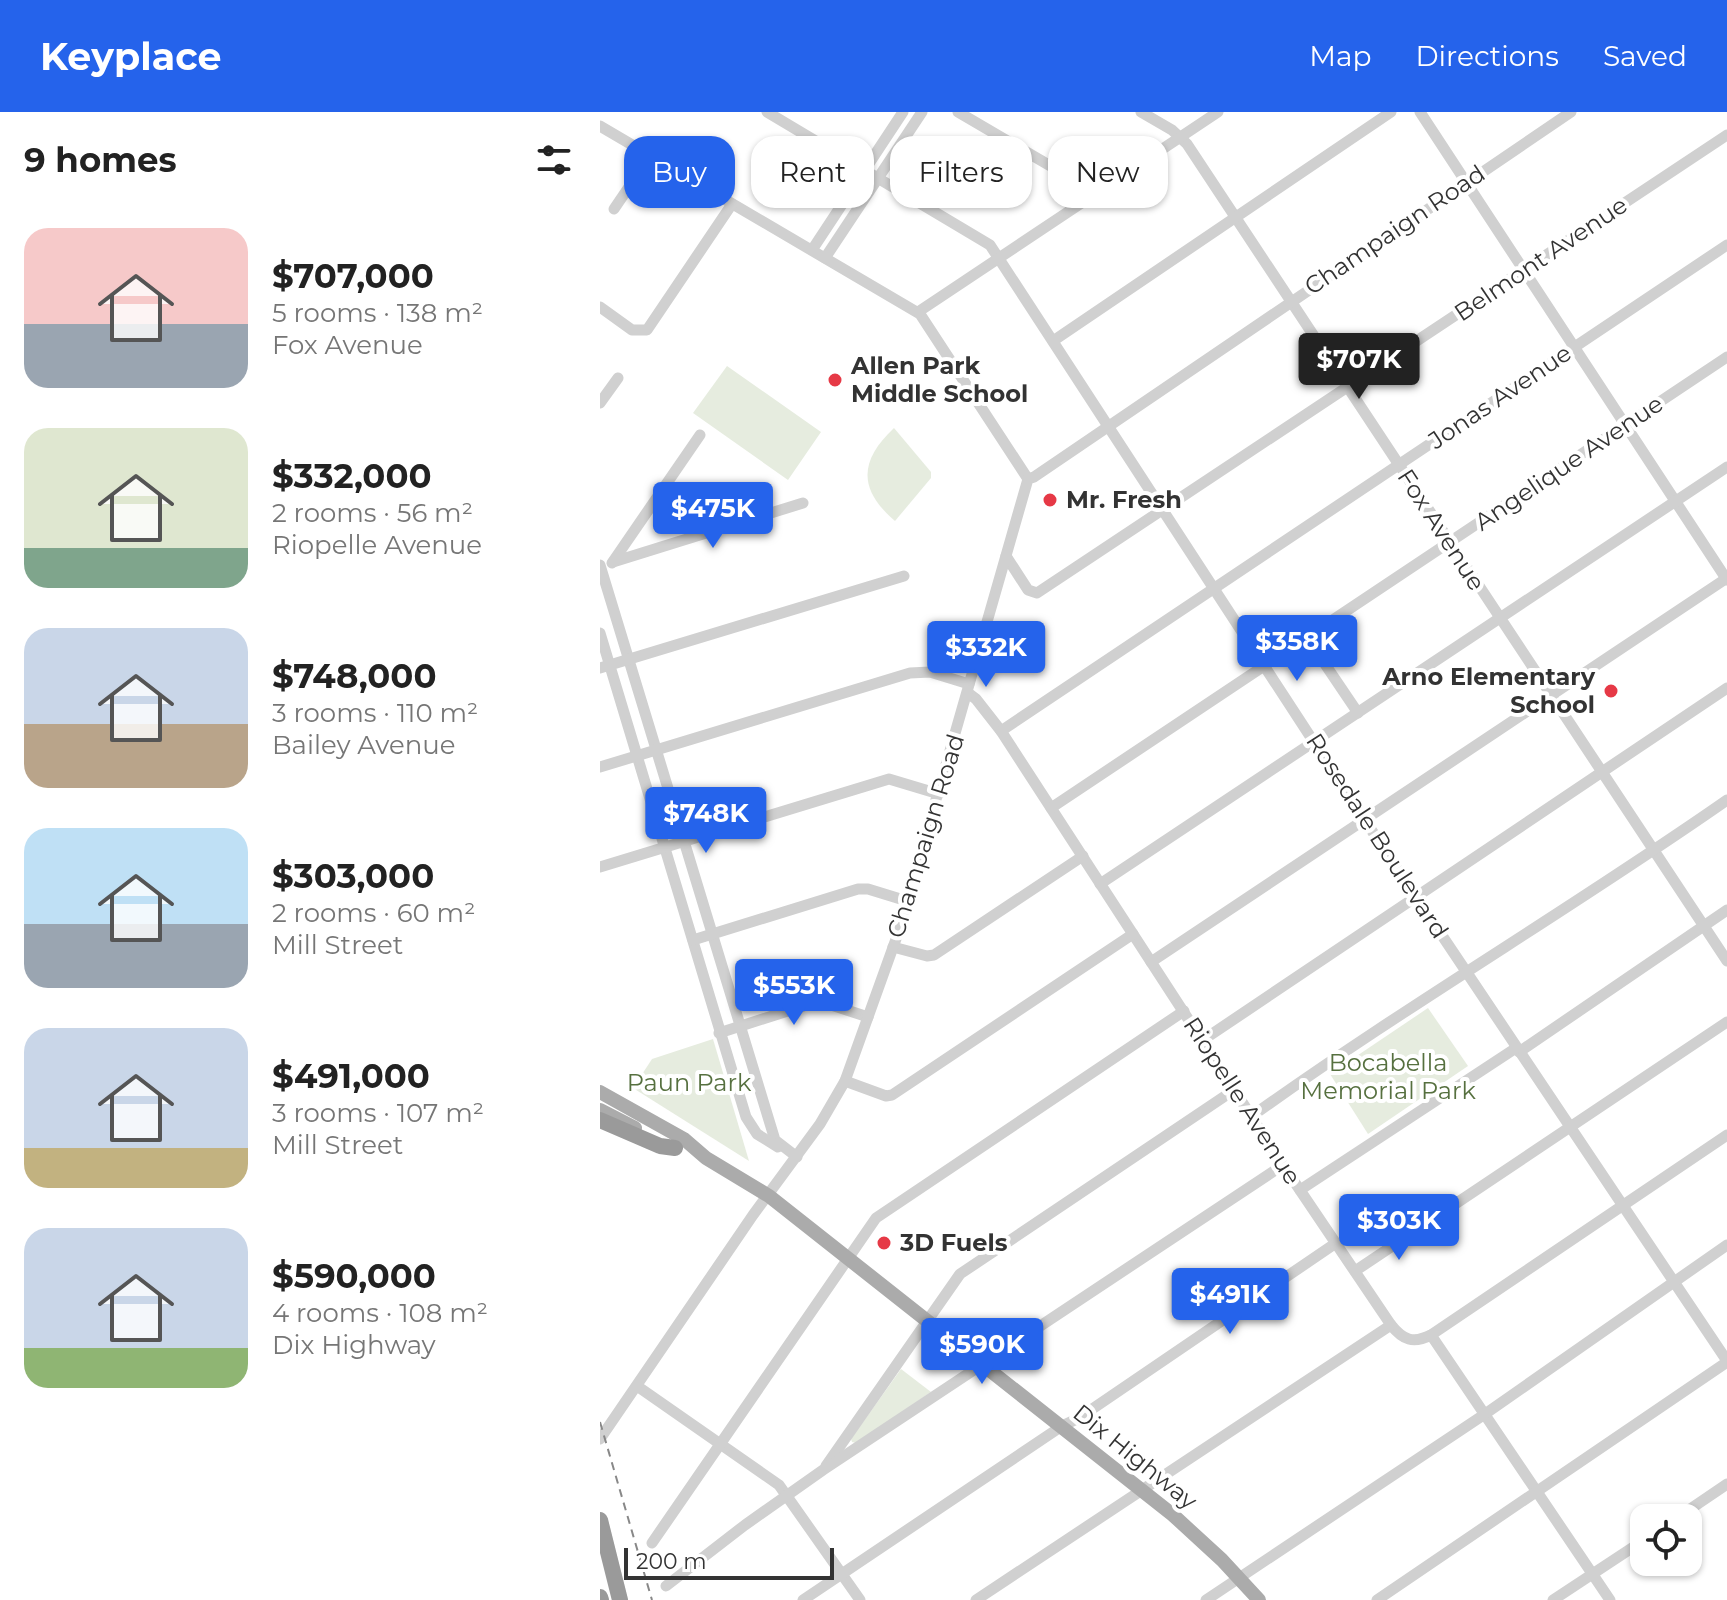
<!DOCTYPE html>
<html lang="en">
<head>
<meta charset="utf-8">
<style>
  body { margin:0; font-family:Montserrat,sans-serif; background:#f6f6f6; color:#222; height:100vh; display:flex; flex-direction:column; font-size:30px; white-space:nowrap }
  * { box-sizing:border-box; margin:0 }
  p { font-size:26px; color:#767676 }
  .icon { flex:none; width:44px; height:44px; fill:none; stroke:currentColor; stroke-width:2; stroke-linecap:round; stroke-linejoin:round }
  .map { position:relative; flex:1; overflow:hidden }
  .side { display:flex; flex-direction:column; background:#fff; width:600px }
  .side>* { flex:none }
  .top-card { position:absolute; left:24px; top:24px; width:760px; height:72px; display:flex; gap:16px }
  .buttons { position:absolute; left:1030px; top:1392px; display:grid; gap:16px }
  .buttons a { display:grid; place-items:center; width:72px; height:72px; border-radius:16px; background:#fff; box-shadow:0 2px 6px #0004; font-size:40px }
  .scale { position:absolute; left:24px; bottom:20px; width:210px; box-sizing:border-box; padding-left:8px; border:4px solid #333; border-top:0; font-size:22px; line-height:28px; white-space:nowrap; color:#333; -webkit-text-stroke:6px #fff; paint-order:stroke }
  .price { position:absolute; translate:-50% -68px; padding:0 18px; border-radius:8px; background:#2563eb; color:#fff; font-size:26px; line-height:52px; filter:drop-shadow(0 2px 4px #0008) }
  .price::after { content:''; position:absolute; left:50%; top:48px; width:24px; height:18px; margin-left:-12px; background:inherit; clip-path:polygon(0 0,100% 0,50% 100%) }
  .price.selected { background:#222; color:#fff }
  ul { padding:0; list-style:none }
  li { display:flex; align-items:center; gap:24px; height:200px; padding:0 24px }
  li span { display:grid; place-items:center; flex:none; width:224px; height:160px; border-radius:24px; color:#555 }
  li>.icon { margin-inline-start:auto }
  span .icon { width:96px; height:96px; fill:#fffc; stroke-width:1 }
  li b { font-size:34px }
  h2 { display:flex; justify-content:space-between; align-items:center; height:96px; padding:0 24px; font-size:34px }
  .pill { padding:0 28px; border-radius:24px; background:#fff; box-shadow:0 2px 6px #0004; font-size:28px; line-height:72px }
  .pill.selected { background:#2563eb; color:#fff }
  header { display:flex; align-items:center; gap:48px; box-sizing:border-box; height:112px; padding:0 40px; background:#2563eb; color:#fff }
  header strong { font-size:38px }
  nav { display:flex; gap:44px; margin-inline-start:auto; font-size:28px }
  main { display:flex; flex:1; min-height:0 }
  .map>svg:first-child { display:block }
  .green { fill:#e6ecdf }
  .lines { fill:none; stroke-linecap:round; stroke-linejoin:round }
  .minor { stroke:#d0d0d0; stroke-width:11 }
  .major { stroke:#ababab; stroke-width:14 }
  .highway { stroke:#9a9a9a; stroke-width:16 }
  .rail { stroke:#888; stroke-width:2; stroke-dasharray:8 6; stroke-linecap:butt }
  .poi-dot { fill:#e63946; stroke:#fff; stroke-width:3 }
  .labels { text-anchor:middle; stroke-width:8; stroke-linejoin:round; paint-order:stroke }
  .street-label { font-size:24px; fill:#333; stroke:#fff }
  .poi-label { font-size:24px; font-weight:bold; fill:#333; stroke:#fff; text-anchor:start }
  .park-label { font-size:24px; fill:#56703f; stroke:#fff }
</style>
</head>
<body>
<header>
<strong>Keyplace</strong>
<nav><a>Map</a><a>Directions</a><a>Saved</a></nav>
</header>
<main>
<section class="side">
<h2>9 homes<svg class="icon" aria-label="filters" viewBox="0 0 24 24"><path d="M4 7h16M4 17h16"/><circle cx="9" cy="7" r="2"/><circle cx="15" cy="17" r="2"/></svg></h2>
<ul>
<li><span style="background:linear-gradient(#f6c9c9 60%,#9aa5b1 0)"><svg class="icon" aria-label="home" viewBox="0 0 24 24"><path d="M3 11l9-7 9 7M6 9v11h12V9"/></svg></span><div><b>$707,000</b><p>5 rooms · 138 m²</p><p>Fox Avenue</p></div></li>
<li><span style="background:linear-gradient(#dfe7d0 75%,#7fa58c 0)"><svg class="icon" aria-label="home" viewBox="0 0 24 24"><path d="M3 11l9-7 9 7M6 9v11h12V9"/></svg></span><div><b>$332,000</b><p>2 rooms · 56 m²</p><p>Riopelle Avenue</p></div></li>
<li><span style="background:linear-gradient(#c9d6e8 60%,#b9a48a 0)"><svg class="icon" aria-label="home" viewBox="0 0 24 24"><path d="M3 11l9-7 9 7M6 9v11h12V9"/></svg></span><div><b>$748,000</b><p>3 rooms · 110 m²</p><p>Bailey Avenue</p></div></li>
<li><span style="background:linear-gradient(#bfe0f5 60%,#9aa5b1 0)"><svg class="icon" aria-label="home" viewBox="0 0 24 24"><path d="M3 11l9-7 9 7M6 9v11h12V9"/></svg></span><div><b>$303,000</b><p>2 rooms · 60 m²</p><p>Mill Street</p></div></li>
<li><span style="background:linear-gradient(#c9d6e8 75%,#c2b280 0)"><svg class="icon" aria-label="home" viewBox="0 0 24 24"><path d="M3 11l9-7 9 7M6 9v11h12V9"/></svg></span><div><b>$491,000</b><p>3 rooms · 107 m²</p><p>Mill Street</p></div></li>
<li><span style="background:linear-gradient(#c9d6e8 75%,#8fb573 0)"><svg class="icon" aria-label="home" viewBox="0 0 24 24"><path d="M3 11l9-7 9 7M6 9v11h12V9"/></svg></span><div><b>$590,000</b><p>4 rooms · 108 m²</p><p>Dix Highway</p></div></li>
</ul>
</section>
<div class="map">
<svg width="1127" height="1488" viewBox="0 0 1127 1488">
  <rect width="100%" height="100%" fill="#fff"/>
  <g class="green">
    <path d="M127,254L221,320L188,368L93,301Z"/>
    <path d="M294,316L331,360V366L295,409C258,377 259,349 294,316Z"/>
    <path d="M828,896L868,954L768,1022L730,962Z"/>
    <path d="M113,927L149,1049L33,976L52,947Z"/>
    <path d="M301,1257L331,1280L256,1331L252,1330L251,1327Z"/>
  </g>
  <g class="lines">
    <g class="minor">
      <path d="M167,0L390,133L764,707L1127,1249"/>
      <path d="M358,0L495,80"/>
      <path d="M541,0L572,18L587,32L1127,849"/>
      <path d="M820,0L1127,468"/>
      <path d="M0,14L320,202L428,367"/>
      <path d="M14,97L50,44"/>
      <path d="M212,138L303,0"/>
      <path d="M225,146L322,0"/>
      <path d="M0,195L32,218H47L132,92"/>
      <path d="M318,200L618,0"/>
      <path d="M453,229L791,0"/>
      <path d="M0,291L18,266"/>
      <path d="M406,444L428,478L437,481L1127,23"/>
      <path d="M13,450L203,391"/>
      <path d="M12,451L100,323"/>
      <path d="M0,453L175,1028L197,1045"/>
      <path d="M0,521L146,1005L157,1022L178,1035"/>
      <path d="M706,524L758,601"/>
      <path d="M0,556L304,464"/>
      <path d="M368,581L376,587L401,619L683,1053L791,1213C803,1228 813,1232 831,1223L1127,1023"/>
      <path d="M401,619L1127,133"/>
      <path d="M0,655L310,561L330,560L369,572"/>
      <path d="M451,696L1127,245"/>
      <path d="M0,755L289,667L339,682"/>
      <path d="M500,772L1127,355"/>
      <path d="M93,828L258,777H268L307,789"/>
      <path d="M293,835L327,844L334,843L483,744"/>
      <path d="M551,850L1127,466"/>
      <path d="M119,921L219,889L268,905"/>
      <path d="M603,928L1127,576"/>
      <path d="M919,940L1127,798"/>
      <path d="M245,969L286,984L292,983L533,822"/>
      <path d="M652,1004C807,893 971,797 1127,688"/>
      <path d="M700,1078L916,936"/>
      <path d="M755,1159L1127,910"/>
      <path d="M831,1223L1010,1488"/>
      <path d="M37,1274L179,1373L260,1488"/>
      <path d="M0,1327L153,1103L220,1012L245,969L296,827L428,367L434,365L971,0"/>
      <path d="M226,1354L360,1162L634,978"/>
      <path d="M1077,1406L1127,1372"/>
      <path d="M52,1431L276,1106L584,899"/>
      <path d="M66,1474L145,1413L223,1358L683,1053"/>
      <path d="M203,1488L462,1314L479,1306L736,1131"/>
      <path d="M376,1488L791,1213"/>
      <path d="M606,1488L885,1302L1127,1133"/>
      <path d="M777,1488L1127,1250"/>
      <path d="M953,1488L1044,1428"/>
    </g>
    <g class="major">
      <path d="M0,980L84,1027L106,1046L169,1084L573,1403L622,1448L659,1488"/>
      <path d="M0,998L35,1016"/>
    </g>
    <g class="highway">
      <path d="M0,1008L60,1034L75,1036"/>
      <path d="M0,1408L20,1488"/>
      <path d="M0,1485L1,1488"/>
    </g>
    <path class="rail" d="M0,1310L52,1488"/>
  </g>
  <g class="poi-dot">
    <circle cx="235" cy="268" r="8"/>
    <circle cx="450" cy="388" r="8"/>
    <circle cx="1011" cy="579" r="8"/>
    <circle cx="284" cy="1131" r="8"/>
  </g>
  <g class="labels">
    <g class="street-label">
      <text transform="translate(795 118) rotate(-34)" y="8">Champaign Road</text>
      <text transform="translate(941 147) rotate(-34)" y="8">Belmont Avenue</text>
      <text transform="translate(900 285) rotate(-34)" y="8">Jonas Avenue</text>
      <text transform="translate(969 351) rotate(-34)" y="8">Angelique Avenue</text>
      <text transform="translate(841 418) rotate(57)" y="8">Fox Avenue</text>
      <text transform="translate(326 724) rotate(-73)" y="8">Champaign Road</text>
      <text transform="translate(777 724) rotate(57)" y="8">Rosedale Boulevard</text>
      <text transform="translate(642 989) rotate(57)" y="8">Riopelle Avenue</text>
      <text transform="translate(535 1345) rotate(39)" y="8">Dix Highway</text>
    </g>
    <g class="poi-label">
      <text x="251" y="262">Allen Park<tspan x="251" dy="28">Middle School</tspan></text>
      <text x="466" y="396">Mr. Fresh</text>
      <text x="995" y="573" text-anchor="end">Arno Elementary<tspan x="995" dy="28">School</tspan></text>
      <text x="300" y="1139">3D Fuels</text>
    </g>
    <g class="park-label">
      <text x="788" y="959">Bocabella<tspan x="788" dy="28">Memorial Park</tspan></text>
      <text x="89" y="979">Paun Park</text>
    </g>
  </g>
</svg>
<div class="buttons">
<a><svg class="icon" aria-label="locate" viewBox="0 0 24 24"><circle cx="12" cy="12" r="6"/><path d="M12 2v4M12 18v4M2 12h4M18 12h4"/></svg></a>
</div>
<div class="scale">200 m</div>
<b class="price selected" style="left:759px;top:289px">$707K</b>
<b class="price" style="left:113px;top:438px">$475K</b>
<b class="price" style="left:697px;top:571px">$358K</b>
<b class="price" style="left:386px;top:577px">$332K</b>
<b class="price" style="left:106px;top:743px">$748K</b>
<b class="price" style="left:194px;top:915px">$553K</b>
<b class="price" style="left:799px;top:1150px">$303K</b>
<b class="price" style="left:630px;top:1224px">$491K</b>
<b class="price" style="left:382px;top:1274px">$590K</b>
<div class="top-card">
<a class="pill selected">Buy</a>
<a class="pill">Rent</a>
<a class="pill">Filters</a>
<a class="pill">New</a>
</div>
</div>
</main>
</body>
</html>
